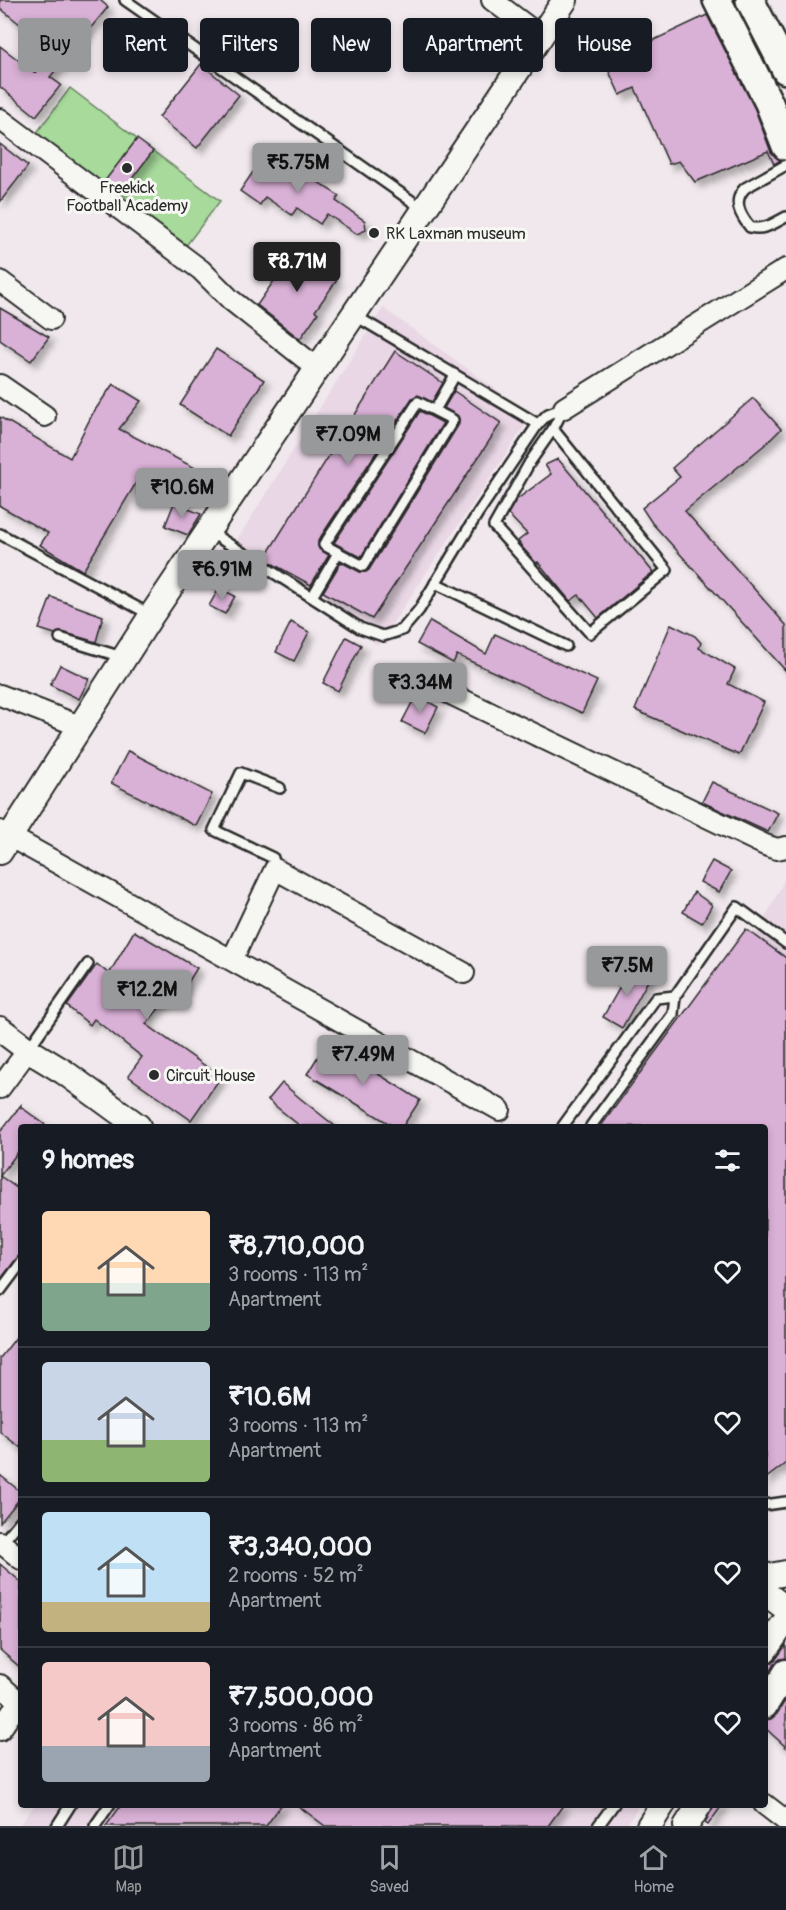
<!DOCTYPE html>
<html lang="en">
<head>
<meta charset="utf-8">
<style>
  body { margin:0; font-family:Pangolin,sans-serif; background:#242831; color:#f1f3f6; height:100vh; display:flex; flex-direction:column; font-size:22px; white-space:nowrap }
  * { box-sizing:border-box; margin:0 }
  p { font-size:20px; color:#9ea1a6 }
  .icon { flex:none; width:33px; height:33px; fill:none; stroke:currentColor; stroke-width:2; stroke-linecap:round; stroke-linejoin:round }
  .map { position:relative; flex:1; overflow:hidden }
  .sheet { position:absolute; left:18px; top:1124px; width:750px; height:684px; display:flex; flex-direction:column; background:#171b24; border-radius:6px; box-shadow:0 3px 9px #0003 }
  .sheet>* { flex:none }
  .hud { position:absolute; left:18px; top:18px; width:750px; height:54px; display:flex; gap:12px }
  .price { position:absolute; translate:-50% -51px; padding:0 14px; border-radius:6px; background:#98999b; color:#111; font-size:20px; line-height:39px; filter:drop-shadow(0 2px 3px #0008) }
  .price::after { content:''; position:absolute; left:50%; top:36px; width:18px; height:14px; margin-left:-9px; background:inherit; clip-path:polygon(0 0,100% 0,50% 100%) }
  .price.on { background:#222; color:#fff }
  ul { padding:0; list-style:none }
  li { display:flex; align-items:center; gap:18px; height:150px; padding:0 24px }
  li+li { border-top:2px solid #363941 }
  li span { display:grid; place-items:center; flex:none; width:168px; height:120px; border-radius:6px; color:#555 }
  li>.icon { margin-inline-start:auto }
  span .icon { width:72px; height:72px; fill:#fffc; stroke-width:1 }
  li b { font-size:26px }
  h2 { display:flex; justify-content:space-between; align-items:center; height:72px; padding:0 24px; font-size:26px }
  .chip { padding:0 21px; border-radius:6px; background:#171b24; box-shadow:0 3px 9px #0003; font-size:21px; line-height:54px }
  .chip.on { background:#98999b; color:#111 }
  .menu { display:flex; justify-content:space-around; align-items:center; height:84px; border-top:2px solid #363941; background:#171b24; font-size:16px; color:#9ea1a6 }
  .menu a { display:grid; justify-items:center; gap:3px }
  .menu .on { color:#98999b }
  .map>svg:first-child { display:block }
  .built { fill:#e9d7e5 }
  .green { fill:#a7da9b; stroke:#698263; stroke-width:1.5 }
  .building { fill:#d9b0d6; stroke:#2b2b2b; stroke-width:1.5; filter:url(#shadow) }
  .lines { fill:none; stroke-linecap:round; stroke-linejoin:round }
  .service-casing { stroke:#2b2b2b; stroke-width:14 }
  .minor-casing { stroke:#2b2b2b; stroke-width:24 }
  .tertiary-casing { stroke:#2b2b2b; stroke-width:28 }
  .secondary-casing { stroke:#2b2b2b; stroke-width:32 }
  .service { stroke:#f6f6f2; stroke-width:9 }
  .minor { stroke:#f6f6f2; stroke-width:20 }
  .tertiary { stroke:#f6f6f2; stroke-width:24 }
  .secondary { stroke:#f6f6f2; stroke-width:27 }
  .poi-dot { fill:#2b2b2b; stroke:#f6f6f2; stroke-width:2 }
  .labels { text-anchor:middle; stroke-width:6; stroke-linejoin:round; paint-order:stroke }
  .poi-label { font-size:16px; fill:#2b2b2b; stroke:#f6f6f2; text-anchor:start }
</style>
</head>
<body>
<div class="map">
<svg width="786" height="1826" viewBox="0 0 786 1826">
  <defs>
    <filter id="shadow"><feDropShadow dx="5.5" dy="5.5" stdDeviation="3" flood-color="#0004"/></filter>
  </defs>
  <rect width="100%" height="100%" fill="#f0e8ec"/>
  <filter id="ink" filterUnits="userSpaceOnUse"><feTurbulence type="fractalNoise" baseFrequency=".0167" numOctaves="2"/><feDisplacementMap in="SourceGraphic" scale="12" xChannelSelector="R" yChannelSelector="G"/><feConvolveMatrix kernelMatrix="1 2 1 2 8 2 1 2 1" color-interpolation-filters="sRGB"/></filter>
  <g filter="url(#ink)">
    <g class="built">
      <path d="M383,308L532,415L378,645L228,554Z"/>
      <path d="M786,877V1021L724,999Z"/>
      <path d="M35,1804L639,1805L626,1826H19Z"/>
    </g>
    <g class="green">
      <path d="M70,88L137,139L102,185L35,135Z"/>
      <path d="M153,151L220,201L185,247L118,197Z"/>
    </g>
    <g class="building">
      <path d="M0,0H100L108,7L50,77L61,85L36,116L0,87V46L35,73L53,51L0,8Z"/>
      <path d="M707,15L755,109L771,152L781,160L774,164L768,151L695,182L679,161L669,164L635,88L620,95L605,63Z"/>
      <path d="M201,64L239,95L197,148L159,117Z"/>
      <path d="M137,139L153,151L120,194L104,182Z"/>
      <path d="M0,144L28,166L0,202Z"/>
      <path d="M271,152L305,176L306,174L339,196L336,201L365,221L366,230L357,234L327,214L320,224L297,208L292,215L265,197L260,205L240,191L253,172L257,175Z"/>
      <path d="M292,249L337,280L315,311L318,313L300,339L257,305L276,278L273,276Z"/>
      <path d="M0,308L49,337L31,361L0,340Z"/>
      <path d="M216,349L264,380L228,436L180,405Z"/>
      <path d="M395,351L443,383L432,402L418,395L412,398L318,541L319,549L329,555L311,585L264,559Z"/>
      <path d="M113,384L141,401L119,429L201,471L187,498L142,473L83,571L40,545L48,533L0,506V417L70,458L93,413Z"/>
      <path d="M454,391L501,423L372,619L323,592L341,562L360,572H366L369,570L459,424L458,416L444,408Z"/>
      <path d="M753,398L781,429L768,442L685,511L786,625V671L652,523L642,508L680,477L672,468Z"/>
      <path d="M420,411L443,423L361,557L334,543Z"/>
      <path d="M558,459L653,572L598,618L579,595L570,601L538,562L536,563L522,547L518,541L527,534L508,514L516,500L551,474L545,465Z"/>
      <path d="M174,503L201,514L188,535L165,526Z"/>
      <path d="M219,588L235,596L225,614L209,606Z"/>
      <path d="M51,597L103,616L96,642L62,632L55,634L39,629Z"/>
      <path d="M430,621L486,654L495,634L597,681L582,713L457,655L453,663L417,644Z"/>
      <path d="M291,622L309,632L294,661L276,652Z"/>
      <path d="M671,624L695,636L701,643L699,648L735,669L728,684L764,702L739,755L635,710Z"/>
      <path d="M346,637L361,645L338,691L323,683Z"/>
      <path d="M60,665L89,679L79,699L50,685Z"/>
      <path d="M416,695L438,707L425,733L402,722Z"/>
      <path d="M128,751L212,794L196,826L111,783Z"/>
      <path d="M712,782L778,813L768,832L702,802Z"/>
      <path d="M712,861L731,871L719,892L700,882Z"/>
      <path d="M694,892L712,905L702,923L683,912Z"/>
      <path d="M746,929L786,958V1463L765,1479V1126H601Z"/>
      <path d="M134,931L197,968L179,997L171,993L146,1024L221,1077L191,1120L128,1076L142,1057L94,1019L90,1025L67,1006L97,964L109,974Z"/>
      <path d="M632,966L650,977L622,1028L603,1017Z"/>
      <path d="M327,1042L420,1100L403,1126H393L307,1074Z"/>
      <path d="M282,1083L301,1099L335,1126H300L268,1100Z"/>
      <path d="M21,1105V1107L47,1126H21V1148L0,1176V1132Z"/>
      <path d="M0,1176L21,1191V1253L0,1280Z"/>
      <path d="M21,1331V1448L0,1432V1358Z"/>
      <path d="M0,1475L21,1492V1497L0,1523Z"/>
      <path d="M0,1564L21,1582V1668L0,1650Z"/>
      <path d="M786,1645V1658L780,1659L774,1664L765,1679V1664L771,1663L776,1659Z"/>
      <path d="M786,1699V1747L765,1728V1720L771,1719L777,1714Z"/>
      <path d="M122,1804H282L266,1826H106Z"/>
      <path d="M296,1804H564L548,1826H325Z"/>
      <path d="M714,1804H723L708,1825L705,1823Z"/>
    </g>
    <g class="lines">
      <g class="service-casing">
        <g id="service">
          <path d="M125,0L423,209"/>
          <path d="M786,165L745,188C732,201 740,215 750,227C764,231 774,223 786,217"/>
          <path d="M354,315L538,424"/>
          <path d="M418,402L453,420L363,566L324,545Z"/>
          <path d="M435,410L455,375"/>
          <path d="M553,429L667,570L590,633L494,526L530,462L553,429L564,408"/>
          <path d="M210,532L360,628L383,636L402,630L419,610L478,513L538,424L548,414L564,408"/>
          <path d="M0,534L151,615"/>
          <path d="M435,583L566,646"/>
          <path d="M312,597L338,553"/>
          <path d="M60,638L122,657"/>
          <path d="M275,869L273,858L214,830L241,773L280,788"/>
          <path d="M675,996L737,907L786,943"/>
          <path d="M29,1048L88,964"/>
          <path d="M563,1126L656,998L675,996L673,1014L591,1126"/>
          <path d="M0,1291L21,1263"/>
          <path d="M765,1505L786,1502"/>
          <path d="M2,1543L21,1520"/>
          <path d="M57,1826L71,1804"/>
          <path d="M95,1826L110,1804"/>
          <path d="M598,1826L614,1804"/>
        </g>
      </g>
      <g class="minor-casing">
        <g id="minor">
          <path d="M492,0L540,36"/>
          <path d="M0,119L201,270L231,300L318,369"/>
          <path d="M0,281L51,319"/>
          <path d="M0,385L45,416"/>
          <path d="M564,408L786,269"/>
          <path d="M430,684L765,845L777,849L786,847"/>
          <path d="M0,695L82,727"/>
          <path d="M0,831L500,1110"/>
          <path d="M232,960L275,869L464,973"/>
          <path d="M0,1088L28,1050"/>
          <path d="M0,1542L21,1559"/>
          <path d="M0,1685L19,1702"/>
          <path d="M0,1730L21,1699"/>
          <path d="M764,1804L786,1821"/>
        </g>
      </g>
      <g class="tertiary-casing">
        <g id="tertiary">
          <path d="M0,852L151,616L565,0"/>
          <path d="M0,1029L28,1050L64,1072L138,1126"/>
          <path d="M765,1577L786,1573"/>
          <path d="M765,1593L784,1607"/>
          <path d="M765,1650L784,1623"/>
          <path d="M765,1706L786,1672"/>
          <path d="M649,1826L663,1804"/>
          <path d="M686,1826L700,1804"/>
        </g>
      </g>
      <g class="secondary-casing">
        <g id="secondary">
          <path d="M717,0L769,103L786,146"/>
          <path d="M750,0L786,70"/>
        </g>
      </g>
      <use href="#service" class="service"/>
      <use href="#minor" class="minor"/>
      <use href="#tertiary" class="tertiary"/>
      <use href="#secondary" class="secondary"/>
    </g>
  </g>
  <g class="poi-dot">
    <circle cx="127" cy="168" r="6"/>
    <circle cx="374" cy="233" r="6"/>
    <circle cx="154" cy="1075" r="6"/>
  </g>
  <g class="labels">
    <g class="poi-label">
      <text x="127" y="193" text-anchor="middle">Freekick<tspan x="127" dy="18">Football Academy</tspan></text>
      <text x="386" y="239">RK Laxman museum</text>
      <text x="166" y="1081">Circuit House</text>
    </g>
  </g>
</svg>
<b class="price" style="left:298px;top:194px">₹5.75M</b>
<b class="price on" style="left:297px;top:293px">₹8.71M</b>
<b class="price" style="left:348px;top:466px">₹7.09M</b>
<b class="price" style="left:182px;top:519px">₹10.6M</b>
<b class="price" style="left:222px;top:601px">₹6.91M</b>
<b class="price" style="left:420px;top:714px">₹3.34M</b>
<b class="price" style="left:627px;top:997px">₹7.5M</b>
<b class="price" style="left:147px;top:1021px">₹12.2M</b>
<b class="price" style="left:363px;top:1086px">₹7.49M</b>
<div class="hud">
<a class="chip on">Buy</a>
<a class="chip">Rent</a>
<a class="chip">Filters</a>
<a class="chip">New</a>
<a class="chip">Apartment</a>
<a class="chip">House</a>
</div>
<section class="sheet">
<h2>9 homes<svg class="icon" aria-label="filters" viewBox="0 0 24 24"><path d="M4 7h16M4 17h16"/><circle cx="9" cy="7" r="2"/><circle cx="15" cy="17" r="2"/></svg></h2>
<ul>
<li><span style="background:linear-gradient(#ffd9b3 60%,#7fa58c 0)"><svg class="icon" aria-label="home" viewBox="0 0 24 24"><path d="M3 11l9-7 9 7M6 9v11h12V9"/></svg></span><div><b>₹8,710,000</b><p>3 rooms · 113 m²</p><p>Apartment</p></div><svg class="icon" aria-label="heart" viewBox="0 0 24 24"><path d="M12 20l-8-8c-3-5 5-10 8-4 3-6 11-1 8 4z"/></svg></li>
<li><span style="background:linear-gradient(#c9d6e8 65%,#8fb573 0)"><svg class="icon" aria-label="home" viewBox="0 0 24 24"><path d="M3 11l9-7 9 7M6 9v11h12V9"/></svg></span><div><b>₹10.6M</b><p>3 rooms · 113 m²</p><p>Apartment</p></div><svg class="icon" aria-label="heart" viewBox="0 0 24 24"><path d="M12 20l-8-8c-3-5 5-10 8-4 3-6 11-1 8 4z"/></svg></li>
<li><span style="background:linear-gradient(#bfe0f5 75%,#c2b280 0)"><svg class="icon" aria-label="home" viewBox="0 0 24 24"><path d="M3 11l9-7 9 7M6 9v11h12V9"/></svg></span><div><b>₹3,340,000</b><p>2 rooms · 52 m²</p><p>Apartment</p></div><svg class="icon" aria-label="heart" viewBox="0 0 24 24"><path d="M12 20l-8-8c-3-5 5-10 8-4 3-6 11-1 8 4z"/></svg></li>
<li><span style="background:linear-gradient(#f6c9c9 70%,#9aa5b1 0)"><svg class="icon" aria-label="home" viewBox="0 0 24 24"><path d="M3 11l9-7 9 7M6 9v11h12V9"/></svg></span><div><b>₹7,500,000</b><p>3 rooms · 86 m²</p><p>Apartment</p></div><svg class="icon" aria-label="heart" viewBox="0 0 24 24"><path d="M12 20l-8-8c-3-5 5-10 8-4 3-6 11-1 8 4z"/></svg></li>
</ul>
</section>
</div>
<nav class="menu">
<a class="on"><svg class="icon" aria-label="map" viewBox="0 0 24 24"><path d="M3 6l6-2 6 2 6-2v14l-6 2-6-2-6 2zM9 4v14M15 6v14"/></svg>Map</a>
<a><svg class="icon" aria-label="saved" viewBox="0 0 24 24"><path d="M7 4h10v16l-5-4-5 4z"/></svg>Saved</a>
<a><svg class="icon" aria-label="home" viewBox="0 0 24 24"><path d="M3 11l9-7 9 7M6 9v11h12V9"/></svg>Home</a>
</nav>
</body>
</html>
